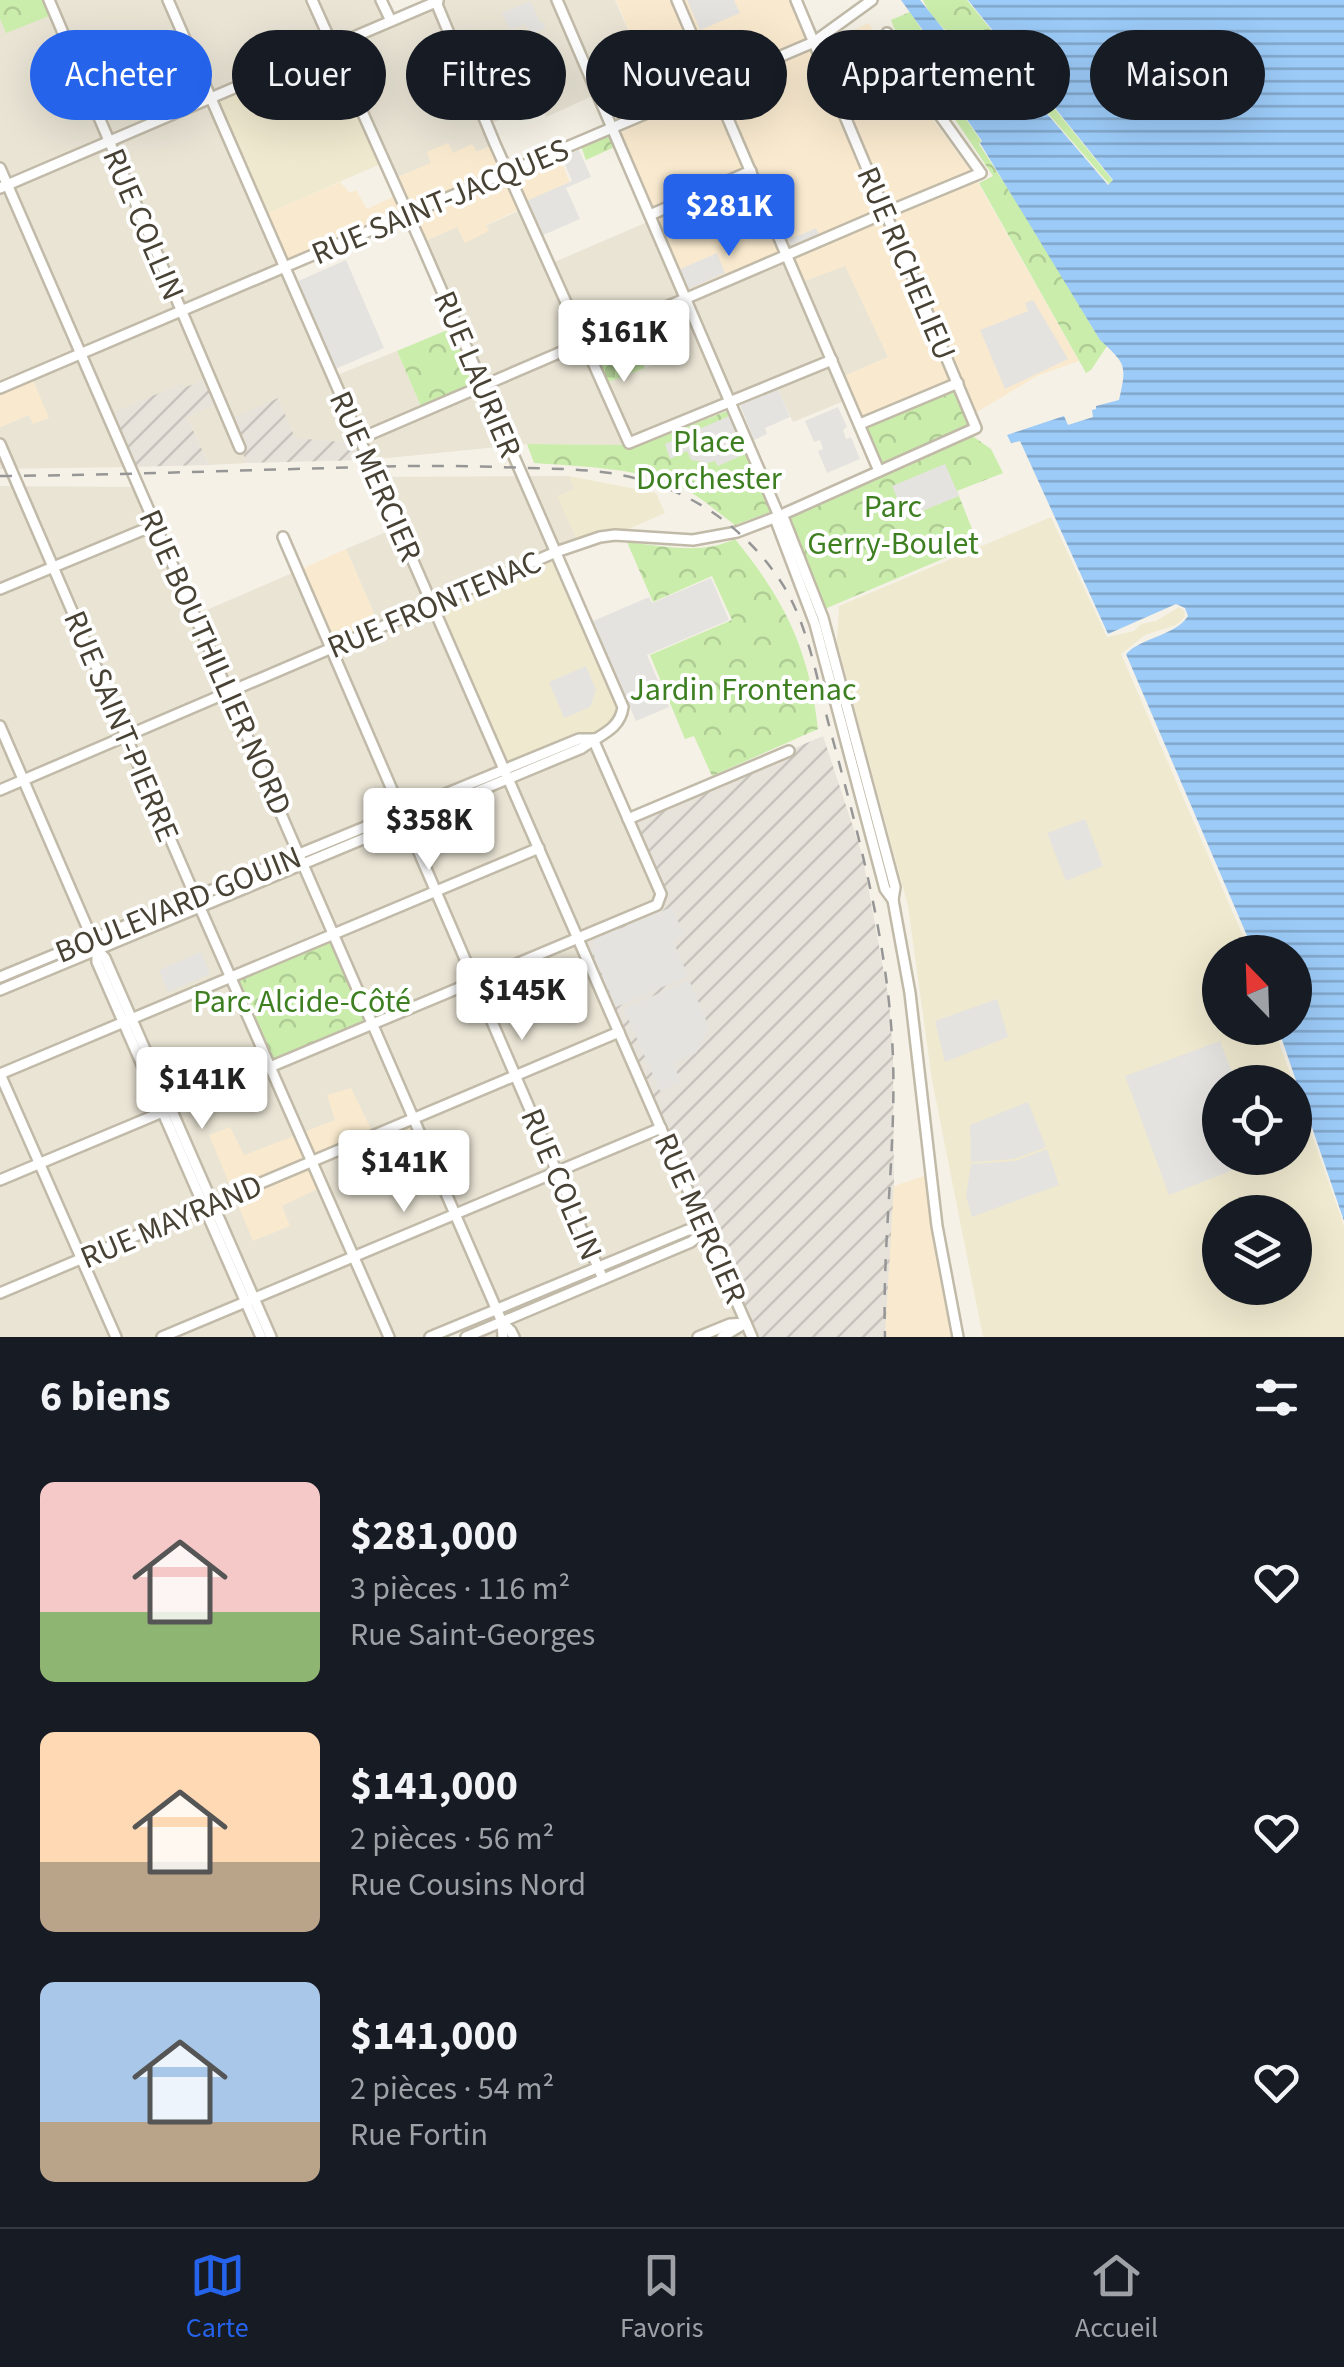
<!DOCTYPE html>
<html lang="fr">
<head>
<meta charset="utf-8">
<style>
  body { margin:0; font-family:"Source Sans 3",sans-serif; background:#242831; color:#f1f3f6; height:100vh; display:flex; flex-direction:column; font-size:38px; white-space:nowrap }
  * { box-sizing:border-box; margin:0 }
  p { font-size:32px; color:#9ea1a6 }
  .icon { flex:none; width:55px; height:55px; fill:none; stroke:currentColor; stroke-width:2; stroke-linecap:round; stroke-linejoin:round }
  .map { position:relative; height:1337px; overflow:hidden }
  .drawer { display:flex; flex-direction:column; background:#171b24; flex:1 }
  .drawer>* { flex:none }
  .top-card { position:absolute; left:30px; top:30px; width:1285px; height:90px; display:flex; gap:20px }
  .needle { width:65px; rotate:337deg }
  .fabs { position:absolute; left:1202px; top:935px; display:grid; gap:20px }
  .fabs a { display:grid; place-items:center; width:110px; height:110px; border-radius:50%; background:#171b24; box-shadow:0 10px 40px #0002; font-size:50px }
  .price { position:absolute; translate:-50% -85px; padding:0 22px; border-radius:10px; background:#fff; color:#222; font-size:32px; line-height:65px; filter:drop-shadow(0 2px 5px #0008) }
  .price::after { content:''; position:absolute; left:50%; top:60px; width:30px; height:22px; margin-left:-15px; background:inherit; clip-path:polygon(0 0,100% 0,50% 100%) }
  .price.on { background:#2563eb; color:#fff }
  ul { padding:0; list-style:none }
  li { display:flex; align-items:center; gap:30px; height:250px; padding:0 40px }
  li span { display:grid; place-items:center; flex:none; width:280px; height:200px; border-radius:15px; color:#555 }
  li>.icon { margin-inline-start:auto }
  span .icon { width:120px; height:120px; fill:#fffc; stroke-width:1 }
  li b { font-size:42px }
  h2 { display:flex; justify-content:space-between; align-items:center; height:120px; padding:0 40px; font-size:42px }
  .tag { padding:0 35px; border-radius:45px; background:#171b24; box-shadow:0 10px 40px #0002; font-size:35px; line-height:90px }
  .tag.on { background:#2563eb; color:#fff }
  .tabs { display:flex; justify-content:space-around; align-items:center; height:140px; border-top:2px solid #363941; background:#171b24; font-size:28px; color:#9ea1a6 }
  .tabs a { display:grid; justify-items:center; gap:5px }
  .tabs .on { color:#2563eb }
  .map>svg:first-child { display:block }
  .residential { fill:#e9e4d4; fill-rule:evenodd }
  .commercial { fill:#f9eacf }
  .industrial { fill:url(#industrial-furrows) }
  .education { fill:#efe9cf; fill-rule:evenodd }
  .forest { fill:url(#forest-crowns) }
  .cemetery { fill:url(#cemetery-stones) }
  .parking { fill:#e5e3df }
  .water { fill:url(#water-rules) }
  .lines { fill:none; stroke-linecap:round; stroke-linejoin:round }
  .minor-casing { stroke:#c1baa8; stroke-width:14 }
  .minor { stroke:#fff; stroke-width:9 }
  .rail { stroke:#969696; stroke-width:2.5; stroke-dasharray:12 12; stroke-linecap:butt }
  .labels { text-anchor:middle; stroke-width:8; stroke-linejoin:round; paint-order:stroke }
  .street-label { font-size:32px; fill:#484235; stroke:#fff }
  .park-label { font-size:32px; fill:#3e8021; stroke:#fff }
</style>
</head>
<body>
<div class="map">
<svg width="1344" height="1337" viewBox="0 0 1344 1337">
  <defs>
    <pattern id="industrial-furrows" width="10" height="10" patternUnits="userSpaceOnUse" patternTransform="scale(2.5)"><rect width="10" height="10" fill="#e7e3db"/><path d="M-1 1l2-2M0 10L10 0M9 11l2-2" fill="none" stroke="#c8c4bd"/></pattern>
    <pattern id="forest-crowns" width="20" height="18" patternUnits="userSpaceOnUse" patternTransform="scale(2.5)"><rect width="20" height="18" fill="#caedab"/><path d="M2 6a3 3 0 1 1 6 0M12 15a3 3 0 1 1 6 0" fill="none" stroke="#afcc94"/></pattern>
    <pattern id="cemetery-stones" width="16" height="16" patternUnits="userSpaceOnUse" patternTransform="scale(2.5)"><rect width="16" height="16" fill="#caedab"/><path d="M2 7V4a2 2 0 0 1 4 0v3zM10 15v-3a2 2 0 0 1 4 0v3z" fill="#afcc94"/></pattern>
    <pattern id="water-rules" width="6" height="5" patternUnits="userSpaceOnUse" patternTransform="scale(2.5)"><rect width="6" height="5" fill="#9ccbf8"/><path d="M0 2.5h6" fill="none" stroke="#81a6ca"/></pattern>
  </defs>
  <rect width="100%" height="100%" fill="#f5f1e6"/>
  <g class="residential">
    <path d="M0,0H381L391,21L440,0H615L635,46L597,94L546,117L539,103L488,125L495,144L476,152L452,153L448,143L432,163L393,179L334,46L211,98L332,377L397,351L423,411L483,385L421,243L458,226L466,242L488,230L485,226L525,208L550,264L652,220L787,255L799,283L847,265L888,357L840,378L849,399L793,422L778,389L732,403L623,445L527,444L368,460L342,442L294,439L229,420L247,463L209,465L187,417L180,385L130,467L0,469V427L29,415L33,423L49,418L0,388ZM686,298L697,324L661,339L669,359L603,384L584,342Z"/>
    <path d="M569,476L575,489L558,496L579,544L556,552L505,769L0,977V486L139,487L195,615L297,571L380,627L346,549L398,527L376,477Z"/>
    <path d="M593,739L661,894L752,1337H722L744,1324L698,1337H514L503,1323V1337H466L691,1242L705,1231L688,1230L430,1337H271L98,952L261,1337H0V990L509,779L581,754Z"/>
  </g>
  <g class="commercial">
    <path d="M616,0H796L815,42L822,44L869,23L899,73L973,174L1079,361L1037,376L879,471L840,378L888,357L845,266L799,283L787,255L686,298L611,130L558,153L571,185L486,225L489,231L465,243L457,227L421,243L408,215L284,268L261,216L340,182L350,193L356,190L367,209L399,194L393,179L431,163L427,152L448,143L453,153L472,144L477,152L495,144L508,172L611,128L586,67L635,46Z"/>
    <path d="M31,375L49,418L33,424L29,415L0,427V388Z"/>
    <path d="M346,549L380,627L331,648L297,571Z"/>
    <path d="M351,1088L374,1135L414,1119L429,1153L393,1168L400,1183L377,1193L354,1141L313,1161L326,1185L282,1206L290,1226L253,1241L209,1135L230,1127L244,1155L335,1120L327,1095Z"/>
    <path d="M930,1174L958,1337H885L891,1187Z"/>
  </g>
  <g class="industrial">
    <path d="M210,378L221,402L187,417L209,465L130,467L108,415L180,384L183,388Z"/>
    <path d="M278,398L295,438L342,442L357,436L368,460L247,463L228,420Z"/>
    <path d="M823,736L862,854L889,1000L893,1057L894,1183L885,1337H752L579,939L657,905L661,895L628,819Z"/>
  </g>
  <g class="education">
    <path d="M334,45L385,162L261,216L211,98Z"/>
    <path d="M569,476L656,493L665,513L615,535L579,544L557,496L575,489Z"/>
    <path d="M1051,517L1107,637L1134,631L1141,624L1156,621L1179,607L1184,611L1185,617L1176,625L1145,635L1121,654L1250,952H1220V1028H1274L1293,1082H1220V1158H1295V1087L1344,1226V1337H983L932,1080L908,906L837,643L839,606ZM1220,1212H1295V1288H1220Z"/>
    <path d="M556,552L623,707L621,718L593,739H578L505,769L433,604Z"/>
  </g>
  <g class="forest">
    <path d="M0,0H49L54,14L6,33L0,19Z"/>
    <path d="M923,0H967L1113,181L1109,184L990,46L944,29L930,14Z"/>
    <path d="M910,12L926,36L924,58L981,141L979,144L1032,226L1100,340L1107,346L1091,370L1086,373L979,183L993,176L894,28L891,20Z"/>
    <path d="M611,130L619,145L586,160L580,144Z"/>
    <path d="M457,326L483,385L423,411L397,351Z"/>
    <path d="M958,383L976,428L879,471L860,424Z"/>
    <path d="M730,410L773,511L735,525C721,515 706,501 690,492C643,467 586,467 534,463L527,444L623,445L631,448Z"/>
    <path d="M971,435L991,449L1003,473L957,491L978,544L827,608L823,618L786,516Z"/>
    <path d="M735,539C785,601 809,649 818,729L712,776L694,736L685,739L650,655L732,620L712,576L653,602L627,542C664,546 701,555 735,539Z"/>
    <path d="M334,934L373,1025L271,1067L231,977Z"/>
  </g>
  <path class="cemetery" d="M625,324L645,368L603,384L584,342Z"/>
  <g class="parking">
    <path d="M687,0H734L740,13L700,30Z"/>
    <path d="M530,1L540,22H543L546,28L531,34L525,24L510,30L502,13Z"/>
    <path d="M579,150L591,177L566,188L580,219L541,236L526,201L572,181L562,157Z"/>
    <path d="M788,224L795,237L816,228L820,237L790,249L781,227Z"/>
    <path d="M717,253L725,273L687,290L678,270Z"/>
    <path d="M346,260L384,348L333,370L296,282Z"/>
    <path d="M1033,300L1068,359L1005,389L980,330L1028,311L1025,303Z"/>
    <path d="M778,389L790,417L765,428L767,434L754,440L740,405Z"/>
    <path d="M838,407L847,427L843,430L846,439L851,437L860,459L827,473L818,451L823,449L820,440L814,442L805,421Z"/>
    <path d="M729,416L745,454L718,466L715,461L708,463L691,460L687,451L670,459L665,444Z"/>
    <path d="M945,464L959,496L905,518L892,486Z"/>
    <path d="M711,578L729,620L647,655L669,707L636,721L593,621L649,597L652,603Z"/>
    <path d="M586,666L596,690L590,707L564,718L549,682Z"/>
    <path d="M1085,819L1103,866L1066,881L1047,833Z"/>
    <path d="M672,907L684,935L673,941L688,976L616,1007L591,948L596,946L593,940Z"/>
    <path d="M201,952L210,974L168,992L159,970Z"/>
    <path d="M689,980L709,1027L696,1053L673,1063L681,1082L660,1091L624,1009Z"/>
    <path d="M997,999L1008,1037L945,1062L935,1021Z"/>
    <path d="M1220,1041L1236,1082H1220V1158H1264L1169,1195L1125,1076Z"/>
    <path d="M1028,1102L1046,1147L1014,1159L971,1162L970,1125Z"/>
    <path d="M1047,1149L1059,1185L972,1217L966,1196L971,1164L1015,1161Z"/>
  </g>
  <path class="water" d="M901,0H920L944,30L990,47L1108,185L1113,180L968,0H1344V1221L1278,1028H1295V952H1254L1126,654C1142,637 1175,636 1188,616L1185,608L1176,604L1108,634L1020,441L1011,443L1007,435L1064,416L1068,425L1093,417L1092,410L1096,409V406L1119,400C1127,365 1126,364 1100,340L980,143L982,141L924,58L927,36Z"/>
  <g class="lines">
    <g class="minor-casing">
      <g id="minor">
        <path d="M49,0L240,448"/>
        <path d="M168,0L752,1337"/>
        <path d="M381,0L391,21"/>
        <path d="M557,0L779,516L784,519L823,618L895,887L893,900L910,993L937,1226L958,1337"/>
        <path d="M677,0L879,471"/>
        <path d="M436,2L495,144L629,443L832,360"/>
        <path d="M0,168L502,1322L511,1331L514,1337"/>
        <path d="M0,188L438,1"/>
        <path d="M650,215L751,171"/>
        <path d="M0,388L814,42L872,0"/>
        <path d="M860,424L958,383"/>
        <path d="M359,439L887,212L981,173L908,71L887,33"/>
        <path d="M0,444L201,910L389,1337"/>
        <path d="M779,516L776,521L815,624L885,889L893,900"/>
        <path d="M283,537L603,1279"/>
        <path d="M0,589L155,525"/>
        <path d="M0,726L97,950L105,958L271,1337"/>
        <path d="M0,790L556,552L600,537L615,535L693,540L737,532L779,516L976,428L796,0"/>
        <path d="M628,819L789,751"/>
        <path d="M97,950V962L261,1337"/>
        <path d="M0,977L579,739H593"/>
        <path d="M0,990L582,748C599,735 620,730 623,707L421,243L312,0"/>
        <path d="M0,1074L539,848"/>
        <path d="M0,1074L116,1337"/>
        <path d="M0,1180L657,905L661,894L593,739"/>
        <path d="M0,1293L619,1032"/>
        <path d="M502,1322L503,1337"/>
        <path d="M162,1337L661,1128"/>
        <path d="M430,1337L688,1230H706"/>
        <path d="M466,1337L691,1242L706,1230"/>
        <path d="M698,1337L730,1324L746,1323"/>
        <path d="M722,1337L744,1324"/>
      </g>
    </g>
    <use href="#minor" class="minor"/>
    <path class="rail" d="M0,476C122,475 245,470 367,467C421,465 474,466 527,468C564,469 602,469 638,479C698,494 750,533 783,585C809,627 817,681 830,729C859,837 889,945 893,1058C896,1151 882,1244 885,1337"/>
  </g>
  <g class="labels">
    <g class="street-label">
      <text transform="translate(440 201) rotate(-23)" y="11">RUE SAINT-JACQUES</text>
      <text transform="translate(144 224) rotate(67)" y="11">RUE COLLIN</text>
      <text transform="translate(907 263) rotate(67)" y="11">RUE RICHELIEU</text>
      <text transform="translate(478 374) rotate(67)" y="11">RUE LAURIER</text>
      <text transform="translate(376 476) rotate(66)" y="11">RUE MERCIER</text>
      <text transform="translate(434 604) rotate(-23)" y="11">RUE FRONTENAC</text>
      <text transform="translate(216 662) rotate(66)" y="11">RUE BOUTHILLIER NORD</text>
      <text transform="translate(122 726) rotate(67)" y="11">RUE SAINT-PIERRE</text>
      <text transform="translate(178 904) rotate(-22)" y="11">BOULEVARD GOUIN</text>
      <text transform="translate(562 1184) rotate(67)" y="11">RUE COLLIN</text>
      <text transform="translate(701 1218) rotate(66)" y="11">RUE MERCIER</text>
      <text transform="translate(171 1221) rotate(-23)" y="11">RUE MAYRAND</text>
    </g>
    <g class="park-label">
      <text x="709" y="452">Place<tspan x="709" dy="37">Dorchester</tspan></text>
      <text x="893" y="517">Parc<tspan x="893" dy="37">Gerry-Boulet</tspan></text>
      <text x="743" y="700">Jardin Frontenac</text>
      <text x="302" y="1012">Parc Alcide-Côté</text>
    </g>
  </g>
</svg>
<div class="fabs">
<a><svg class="needle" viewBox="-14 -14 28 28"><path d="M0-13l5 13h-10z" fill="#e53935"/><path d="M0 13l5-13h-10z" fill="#9ea1a6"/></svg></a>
<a><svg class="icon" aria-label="locate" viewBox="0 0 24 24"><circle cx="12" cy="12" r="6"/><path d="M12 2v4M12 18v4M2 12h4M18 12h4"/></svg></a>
<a><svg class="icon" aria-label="layers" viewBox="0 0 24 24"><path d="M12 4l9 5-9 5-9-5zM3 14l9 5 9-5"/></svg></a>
</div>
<b class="price on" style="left:729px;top:259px">$281K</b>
<b class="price" style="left:624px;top:385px">$161K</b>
<b class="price" style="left:429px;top:873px">$358K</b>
<b class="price" style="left:522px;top:1043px">$145K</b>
<b class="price" style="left:202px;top:1132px">$141K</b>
<b class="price" style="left:404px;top:1215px">$141K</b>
<div class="top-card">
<a class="tag on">Acheter</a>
<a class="tag">Louer</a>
<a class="tag">Filtres</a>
<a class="tag">Nouveau</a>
<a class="tag">Appartement</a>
<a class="tag">Maison</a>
</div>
</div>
<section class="drawer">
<h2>6 biens<svg class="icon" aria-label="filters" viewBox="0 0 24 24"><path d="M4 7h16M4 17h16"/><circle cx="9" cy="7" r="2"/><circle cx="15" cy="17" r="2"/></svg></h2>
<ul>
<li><span style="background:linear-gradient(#f6c9c9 65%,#8fb573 0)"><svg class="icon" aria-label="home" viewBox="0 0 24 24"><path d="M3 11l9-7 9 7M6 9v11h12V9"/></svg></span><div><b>$281,000</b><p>3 pièces · 116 m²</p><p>Rue Saint-Georges</p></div><svg class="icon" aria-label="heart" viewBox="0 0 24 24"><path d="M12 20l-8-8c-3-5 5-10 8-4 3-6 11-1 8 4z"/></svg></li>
<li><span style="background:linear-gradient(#ffd9b3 65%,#b9a48a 0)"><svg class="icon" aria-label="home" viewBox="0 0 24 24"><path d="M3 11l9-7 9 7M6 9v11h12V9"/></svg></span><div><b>$141,000</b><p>2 pièces · 56 m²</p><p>Rue Cousins Nord</p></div><svg class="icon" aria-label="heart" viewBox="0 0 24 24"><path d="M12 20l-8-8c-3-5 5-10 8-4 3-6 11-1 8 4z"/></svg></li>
<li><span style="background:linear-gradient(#a9c7e8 70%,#b9a48a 0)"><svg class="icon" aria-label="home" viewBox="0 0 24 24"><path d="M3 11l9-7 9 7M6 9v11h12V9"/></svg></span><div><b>$141,000</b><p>2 pièces · 54 m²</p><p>Rue Fortin</p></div><svg class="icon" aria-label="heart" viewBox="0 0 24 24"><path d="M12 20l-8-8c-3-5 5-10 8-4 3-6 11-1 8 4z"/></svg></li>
</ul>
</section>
<nav class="tabs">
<a class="on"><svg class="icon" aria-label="map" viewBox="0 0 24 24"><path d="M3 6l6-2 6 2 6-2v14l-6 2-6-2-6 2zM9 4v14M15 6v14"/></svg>Carte</a>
<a><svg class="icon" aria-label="saved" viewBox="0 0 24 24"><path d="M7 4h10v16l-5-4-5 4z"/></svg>Favoris</a>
<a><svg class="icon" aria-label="home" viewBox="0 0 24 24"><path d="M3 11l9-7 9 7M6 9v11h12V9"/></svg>Accueil</a>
</nav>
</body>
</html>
